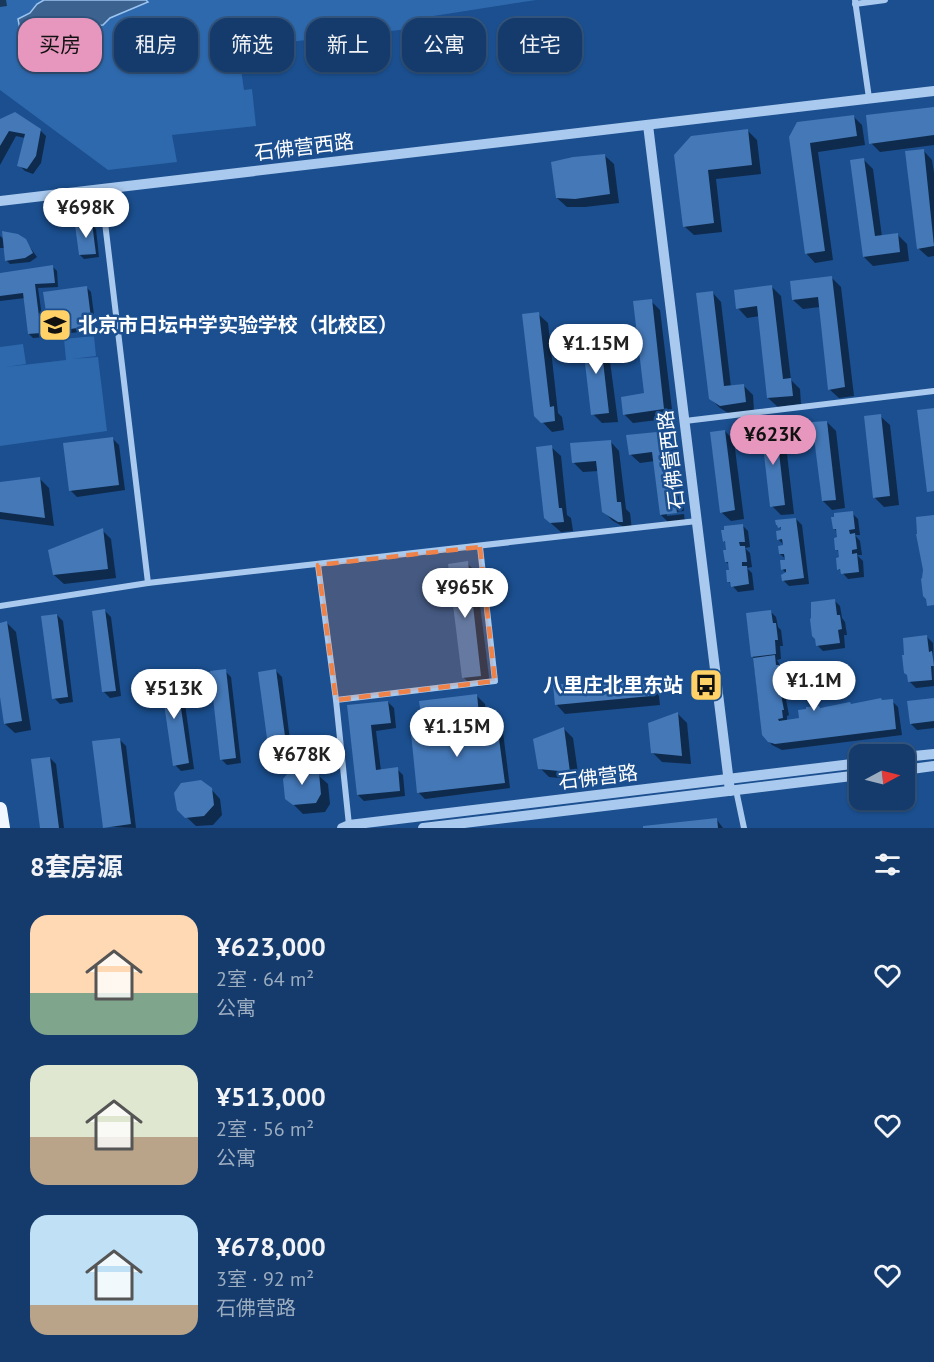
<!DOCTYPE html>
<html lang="zh">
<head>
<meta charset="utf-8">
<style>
  body { margin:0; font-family:"PT Sans","Noto Sans SC",sans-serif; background:#1d4271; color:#f1f3f6; height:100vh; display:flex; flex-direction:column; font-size:22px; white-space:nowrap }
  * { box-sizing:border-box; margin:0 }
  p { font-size:20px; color:#9dadc1 }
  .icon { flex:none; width:33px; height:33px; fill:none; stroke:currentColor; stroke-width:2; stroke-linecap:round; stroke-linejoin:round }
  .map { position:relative; height:828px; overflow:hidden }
  .details { display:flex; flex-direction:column; background:#143b6b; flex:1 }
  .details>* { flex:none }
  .top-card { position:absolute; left:18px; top:18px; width:600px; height:54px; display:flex; gap:12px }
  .needle { width:39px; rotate:83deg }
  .buttons { position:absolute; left:849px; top:744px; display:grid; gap:12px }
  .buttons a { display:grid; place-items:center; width:66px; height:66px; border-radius:12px; background:#143b6b; box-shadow:0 2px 4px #0004,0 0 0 2px #33557e; font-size:30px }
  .price { position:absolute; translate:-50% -51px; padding:0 14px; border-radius:21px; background:#fff; color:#222; font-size:20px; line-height:39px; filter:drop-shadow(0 2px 3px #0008) }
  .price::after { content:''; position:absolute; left:50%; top:36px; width:18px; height:14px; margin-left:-9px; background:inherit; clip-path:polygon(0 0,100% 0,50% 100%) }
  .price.current { background:#e797bd; color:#111 }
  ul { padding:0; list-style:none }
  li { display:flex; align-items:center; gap:18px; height:150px; padding:0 30px }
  li span { display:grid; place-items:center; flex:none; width:168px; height:120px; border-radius:18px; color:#555 }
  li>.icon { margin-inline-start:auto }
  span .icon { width:72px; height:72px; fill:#fffc; stroke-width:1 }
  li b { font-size:26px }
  h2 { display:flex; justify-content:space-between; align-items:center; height:72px; padding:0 30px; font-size:26px }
  .tag { padding:0 21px; border-radius:18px; background:#143b6b; box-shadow:0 2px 4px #0004,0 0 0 2px #33557e; font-size:21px; line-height:54px }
  .tag.current { background:#e797bd; color:#111 }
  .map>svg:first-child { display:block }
  .green { fill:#2e69ad }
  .water { fill:#3c6290; stroke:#9cc4f0; stroke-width:1.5 }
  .shadow { fill:#0007 }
  .building { fill:#4478b7 }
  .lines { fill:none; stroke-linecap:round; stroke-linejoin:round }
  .minor { stroke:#a9c9ee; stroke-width:6 }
  .tertiary { stroke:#a9c9ee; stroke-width:10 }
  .primary { stroke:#f0f6ff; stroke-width:14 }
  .marked { fill:#ee8249; fill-opacity:0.2; stroke:#ee8249; stroke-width:4.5; stroke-dasharray:12 8; stroke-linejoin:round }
  .labels { text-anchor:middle; stroke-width:5; stroke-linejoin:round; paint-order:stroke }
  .street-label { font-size:20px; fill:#fff; stroke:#1b4f8f }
  .poi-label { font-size:20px; font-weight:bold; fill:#fff; stroke:#1b4f8f; text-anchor:start }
</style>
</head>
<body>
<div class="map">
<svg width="934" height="828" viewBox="0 0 934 828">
  <rect width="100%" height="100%" fill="#1b4f8f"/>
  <g class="green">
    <path d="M0,0H536L427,17V27L243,47L239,55L244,90L252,89L256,126L172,135L177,162L108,170L0,90Z"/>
    <path d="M94,336L96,356L72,359L98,357L107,431L0,446V347L23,344L26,364L6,367L66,360L64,339Z"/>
  </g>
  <path class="water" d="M44,0H146L148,2L110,18L103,25L39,30L21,35L18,19L30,13L37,4Z"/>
  <g class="shadow">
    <path d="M0,0H6L7,6L0,7Z"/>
    <path d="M934,108V145L880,152L871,143Z"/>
    <path d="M853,116L862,125L865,145L818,152L833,260L815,263L806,253L790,137Z"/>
    <path d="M0,121L40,130L46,136L41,163L33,174L25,171L19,165L25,138L16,136L0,165Z"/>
    <path d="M748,131L757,140L761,174L716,179L722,232L694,235L684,226L692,138Z"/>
    <path d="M923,150L932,160L934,173V256L928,257L918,248Z"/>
    <path d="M604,155L614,164L619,203L585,207H567L557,198Z"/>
    <path d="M864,160L873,169L882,237L898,235L907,244L909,261L873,266L864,257Z"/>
    <path d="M92,225L96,229L99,257L84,259L80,255Z"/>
    <path d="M0,236L5,240H25L37,257L30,262L10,264L6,260L5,248H0Z"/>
    <path d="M53,267L57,271L58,287L38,288L45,337L33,338L29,334L25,298L0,301V274Z"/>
    <path d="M831,277L841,287L854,396L839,398L829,389L820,307L803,309L793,300Z"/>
    <path d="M771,286L781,296L791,380L800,389L801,404L778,407L768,398L760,316L747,318L738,308Z"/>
    <path d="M87,288L91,292L96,330L54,335L50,331Z"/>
    <path d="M712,292L721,302L731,387L743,385L753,395L754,411L730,414L720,408L710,398Z"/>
    <path d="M651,301L660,310L673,418L633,423L624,414L646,395Z"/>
    <path d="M538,314L548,323L558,413L562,417L564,430L552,432L536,415Z"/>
    <path d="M599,337L608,346L618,422L602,423L593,414Z"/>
    <path d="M880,416L890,425L899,505L884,507L875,498Z"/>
    <path d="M827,422L836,431L845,508L832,510L823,501Z"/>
    <path d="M775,428L785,437L794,514L781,515L772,506Z"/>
    <path d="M725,431L734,441L744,519L731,521L721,512Z"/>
    <path d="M666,432L676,441L684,511L667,513V516L684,514L685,522L670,524L661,515L655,461L640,463L630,454Z"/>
    <path d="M113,439L119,445L125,490L77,497L71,491Z"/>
    <path d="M610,441L619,451L626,509L630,513L632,530H629L613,521L603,511L598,471L583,472L574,463Z"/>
    <path d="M551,447L561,456L567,515L571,518L573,531L561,532L545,518Z"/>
    <path d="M40,479L49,488L54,526L0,519V484Z"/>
    <path d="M852,513L858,519L860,535H855L860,541L862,555H857L863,561L864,577L848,579L839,569L840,553L836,549L838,538L837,532L834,528Z"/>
    <path d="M796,519L802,525L809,584L789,586L783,580L786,573L782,569L788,561L780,554L785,546L778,539L784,531L777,524Z"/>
    <path d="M742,525L748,531L750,547L745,548L750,553L752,567L747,568L752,573L754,590L738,592L729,582L730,565L726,562L728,551L727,544L724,541Z"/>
    <path d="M102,530L111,539L116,578L64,584L54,575Z"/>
    <path d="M467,563L476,572L490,685L473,687L463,677Z"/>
    <path d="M834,600L840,606L842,618L845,622L847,635H844L845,648L823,651L817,645Z"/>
    <path d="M105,611L111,617L121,696L110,698L104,692Z"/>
    <path d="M770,611L776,617L778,627L781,630L783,646H780L781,659L777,660L784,673L786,684H783L789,715L787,716V721L801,719L808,709L892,701L898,707L902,735L782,750L772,745L766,738L760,715L753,656Z"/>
    <path d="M57,615L63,621L73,702L60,704L54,698Z"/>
    <path d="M7,623L16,632L31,730L15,733L5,724L0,686V624Z"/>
    <path d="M927,637L933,643L934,686L916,688L910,682Z"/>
    <path d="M225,671L231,677L241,763L227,765L221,759Z"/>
    <path d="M276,671L282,677L292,756L276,758L270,752Z"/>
    <path d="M176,676L182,682L194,769L181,771L175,765Z"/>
    <path d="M649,677L658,687L660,705L565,714L556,704Z"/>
    <path d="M476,695L485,704L488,726H497L503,732L510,788L425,799L419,793L434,732L423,721Z"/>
    <path d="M934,700V728L917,730L911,724Z"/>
    <path d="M388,702L394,708L396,728L376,731L381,771L397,769L403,775L405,796L364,801L358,795L348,707Z"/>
    <path d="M678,714L687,723L691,764L662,762L652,752Z"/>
    <path d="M564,729L573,738L579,780L549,777L540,768Z"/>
    <path d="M120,740L126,746L136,828L105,827Z"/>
    <path d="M50,758L56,764L64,828H41Z"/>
    <path d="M318,775L328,784L330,804L325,812L303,814L287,798Z"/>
    <path d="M211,789L220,799L222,815L213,825L196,826L178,809Z"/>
    <path d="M717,820L723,828H643Z"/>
  </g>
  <g class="building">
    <path d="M934,107V135L869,144L866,115Z"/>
    <path d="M15,112L41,129L36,156L27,169L17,166L25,134L9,131L0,146V119Z"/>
    <path d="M854,115L857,136L810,143L825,251L805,254L789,137L797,122Z"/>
    <path d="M748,129L752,165L708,170L714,223L683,227L674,155L691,136Z"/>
    <path d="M924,149L934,246L917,249L905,151Z"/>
    <path d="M605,154L610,194L575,199L556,198L551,162L573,157Z"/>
    <path d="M864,158L875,236L898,233L900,252L863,257L850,160Z"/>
    <path d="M92,223L96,254L79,255L75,225Z"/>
    <path d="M2,231L18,234L26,239L33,253L25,258L5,261Z"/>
    <path d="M53,265L55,283L35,284L41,333L28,334L23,293L0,296V273Z"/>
    <path d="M832,276L845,387L828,390L818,297L792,300L790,281Z"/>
    <path d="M772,285L783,379L791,378L793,396L767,398L757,306L736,309L734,290Z"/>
    <path d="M87,286L92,326L49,332L43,292Z"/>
    <path d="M713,291L724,386L744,384L746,402L720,406L709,399L696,293Z"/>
    <path d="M652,299L664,409L623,415L621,397L644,393L633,301Z"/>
    <path d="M539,312L550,407L554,406L555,421L541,423L534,416L522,314Z"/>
    <path d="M600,335L609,413L591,415L582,337Z"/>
    <path d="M934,408V491L927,492L917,410Z"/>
    <path d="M881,414L890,496L873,498L864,416Z"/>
    <path d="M827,421L836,500L822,501L812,422Z"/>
    <path d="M776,426L785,505L770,507L761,428Z"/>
    <path d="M725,430L735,510L720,513L710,432Z"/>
    <path d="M667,431L677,513L660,515L652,452L629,455L626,435Z"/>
    <path d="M113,437L119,485L69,491L63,443Z"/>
    <path d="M611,440L617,502H621L623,522H618L602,512L596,461L572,463L570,443Z"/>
    <path d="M552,445L559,508H562L564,522L550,523L544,518L536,447Z"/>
    <path d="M40,477L45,518L0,512V482Z"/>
    <path d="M853,511L855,529L849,530L850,534L855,533L857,549L852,550V554L857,553L859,572L841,574L840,569L837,570L836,558L839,557L838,550H835L834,538L837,537L836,529H833L831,517H834V513Z"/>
    <path d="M934,515V605L927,606L926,599L923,596L921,579L922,578L923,570L916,534H917L916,517Z"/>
    <path d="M796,518L804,578L782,581L781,575L786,572V569L781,570L780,560H785L784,554H779L778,546L783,545L782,539L777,540L776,531L781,530V527L778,528L777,525H776L775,520Z"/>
    <path d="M743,524L745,542H739L740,546H745L747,562H742V566H747L749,584L731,587L730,582H727L726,570H729L728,562H725L723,550H726L725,541L723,542L721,530H724V526Z"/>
    <path d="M103,528L108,569L53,575L48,550Z"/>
    <path d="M468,561L481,676L462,678L448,564Z"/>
    <path d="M835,599L837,615H840L842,629L838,630L840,643L816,646L815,639L812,636L810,619L811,618V602Z"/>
    <path d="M105,609L116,691L102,692L92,611Z"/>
    <path d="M771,610L773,623H776L778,640H775L776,654L751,657L746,613Z"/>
    <path d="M57,614L68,697L52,699L41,616Z"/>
    <path d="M7,621L22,721L4,724L0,697V623Z"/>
    <path d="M927,635L929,652L932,651L934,666H931L932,680L908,682L907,675L904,673L902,655H904L903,638Z"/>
    <path d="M775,655L776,665H779L780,678L778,679L784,710H782L783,718L778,719L779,721L799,718L798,710L806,709V707L819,706L820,708L850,702L851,704L881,698L882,700L893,699L896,729L775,744L768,742L762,735L753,658Z"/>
    <path d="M226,669L236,758L220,760L210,671Z"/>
    <path d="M276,669L287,751L269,753L258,672Z"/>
    <path d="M176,674L189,763L173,766L160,676Z"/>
    <path d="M649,676L651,696L555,705L553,685Z"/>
    <path d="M477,694L479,715L422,722L419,701Z"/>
    <path d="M934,698V721L910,724L907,701Z"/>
    <path d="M388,701L391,723L371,725L376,770L398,767L400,791L357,795L347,705Z"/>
    <path d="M678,712L682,756L651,753L648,723Z"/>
    <path d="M497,724L505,783L417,793L411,733Z"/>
    <path d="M564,727L570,772L538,769L533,739Z"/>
    <path d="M120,738L131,824L103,828L92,741Z"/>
    <path d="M50,757L59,828H40L31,759Z"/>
    <path d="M312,767L319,773L321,794L316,803L293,805L285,799L283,779L291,769Z"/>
    <path d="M201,780L212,788L214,805L204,816L185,818L177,810L174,793L181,783Z"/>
    <path d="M717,818L718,828H643V826Z"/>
  </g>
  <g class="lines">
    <g class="minor">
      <path d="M855,0L869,98"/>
      <path d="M855,4L885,0"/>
      <path d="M101,189L148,583"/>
      <path d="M685,421L934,391"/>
      <path d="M318,565L336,700L349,825"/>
      <path d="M0,606L148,583L697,521"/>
      <path d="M336,700L495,681L480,547"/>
      <path d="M736,790L744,828"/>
    </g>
    <g class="tertiary">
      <path d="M648,125L730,791"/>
      <path d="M0,201L934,91"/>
      <path d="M904,757L934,754"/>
      <path d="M904,770L934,766"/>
      <path d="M342,828L349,825L860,763"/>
      <path d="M423,828L860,775"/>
    </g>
    <path class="primary" d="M0,809L3,828"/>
  </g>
  <path class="marked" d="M480,547L495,681L336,700L318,565Z"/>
  <defs>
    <g id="school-square" transform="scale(1.725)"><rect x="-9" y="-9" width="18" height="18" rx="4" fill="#ffd166" stroke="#1b4f8f"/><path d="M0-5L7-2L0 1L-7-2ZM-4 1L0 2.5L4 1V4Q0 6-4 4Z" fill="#111"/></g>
    <g id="bus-square" transform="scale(1.725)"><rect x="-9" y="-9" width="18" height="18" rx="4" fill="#ffd166" stroke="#1b4f8f"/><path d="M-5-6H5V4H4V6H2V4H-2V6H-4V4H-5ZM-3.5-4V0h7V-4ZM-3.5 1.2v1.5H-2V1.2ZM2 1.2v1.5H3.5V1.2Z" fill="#111"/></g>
  </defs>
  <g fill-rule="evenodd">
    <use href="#school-square" x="55" y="325"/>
    <use href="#bus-square" x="706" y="685"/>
  </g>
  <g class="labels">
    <g class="street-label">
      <text transform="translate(304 147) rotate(-7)" y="7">石佛营西路</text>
      <text transform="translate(671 460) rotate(-97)" y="7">石佛营西路</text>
      <text transform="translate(598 777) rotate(-7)" y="7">石佛营路</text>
    </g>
    <g class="poi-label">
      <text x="78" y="332">北京市日坛中学实验学校（北校区）</text>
      <text x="683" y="692" text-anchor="end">八里庄北里东站</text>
    </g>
  </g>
</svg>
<div class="buttons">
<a><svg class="needle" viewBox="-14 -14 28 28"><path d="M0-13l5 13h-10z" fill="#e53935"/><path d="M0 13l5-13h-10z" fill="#9dadc1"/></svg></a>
</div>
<b class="price" style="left:86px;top:239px">¥698K</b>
<b class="price" style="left:596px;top:375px">¥1.15M</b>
<b class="price current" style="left:773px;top:466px">¥623K</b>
<b class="price" style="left:465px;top:619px">¥965K</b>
<b class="price" style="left:814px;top:712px">¥1.1M</b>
<b class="price" style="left:174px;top:720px">¥513K</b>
<b class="price" style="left:457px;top:758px">¥1.15M</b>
<b class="price" style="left:302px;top:786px">¥678K</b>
<div class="top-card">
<a class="tag current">买房</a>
<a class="tag">租房</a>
<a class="tag">筛选</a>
<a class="tag">新上</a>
<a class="tag">公寓</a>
<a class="tag">住宅</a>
</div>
</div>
<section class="details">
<h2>8套房源<svg class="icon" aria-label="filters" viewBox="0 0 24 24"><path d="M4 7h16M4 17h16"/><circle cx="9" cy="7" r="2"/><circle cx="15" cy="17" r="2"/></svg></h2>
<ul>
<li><span style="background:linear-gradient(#ffd9b3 65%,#7fa58c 0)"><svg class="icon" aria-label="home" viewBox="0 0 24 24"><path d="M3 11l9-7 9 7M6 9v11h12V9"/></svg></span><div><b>¥623,000</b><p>2室 · 64 m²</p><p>公寓</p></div><svg class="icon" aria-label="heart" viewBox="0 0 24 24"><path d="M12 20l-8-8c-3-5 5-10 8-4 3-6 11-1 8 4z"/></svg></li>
<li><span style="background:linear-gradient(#dfe7d0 60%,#b9a48a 0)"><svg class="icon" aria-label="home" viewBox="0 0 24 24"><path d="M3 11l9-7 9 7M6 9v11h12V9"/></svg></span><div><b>¥513,000</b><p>2室 · 56 m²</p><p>公寓</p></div><svg class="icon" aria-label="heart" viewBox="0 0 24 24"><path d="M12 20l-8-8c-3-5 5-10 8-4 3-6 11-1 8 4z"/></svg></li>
<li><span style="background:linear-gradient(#bfe0f5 75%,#b9a48a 0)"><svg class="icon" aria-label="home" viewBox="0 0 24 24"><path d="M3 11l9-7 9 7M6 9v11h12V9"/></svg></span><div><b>¥678,000</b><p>3室 · 92 m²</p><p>石佛营路</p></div><svg class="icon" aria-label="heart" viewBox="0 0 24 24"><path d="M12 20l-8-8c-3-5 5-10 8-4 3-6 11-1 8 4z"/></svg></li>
</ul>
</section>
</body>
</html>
